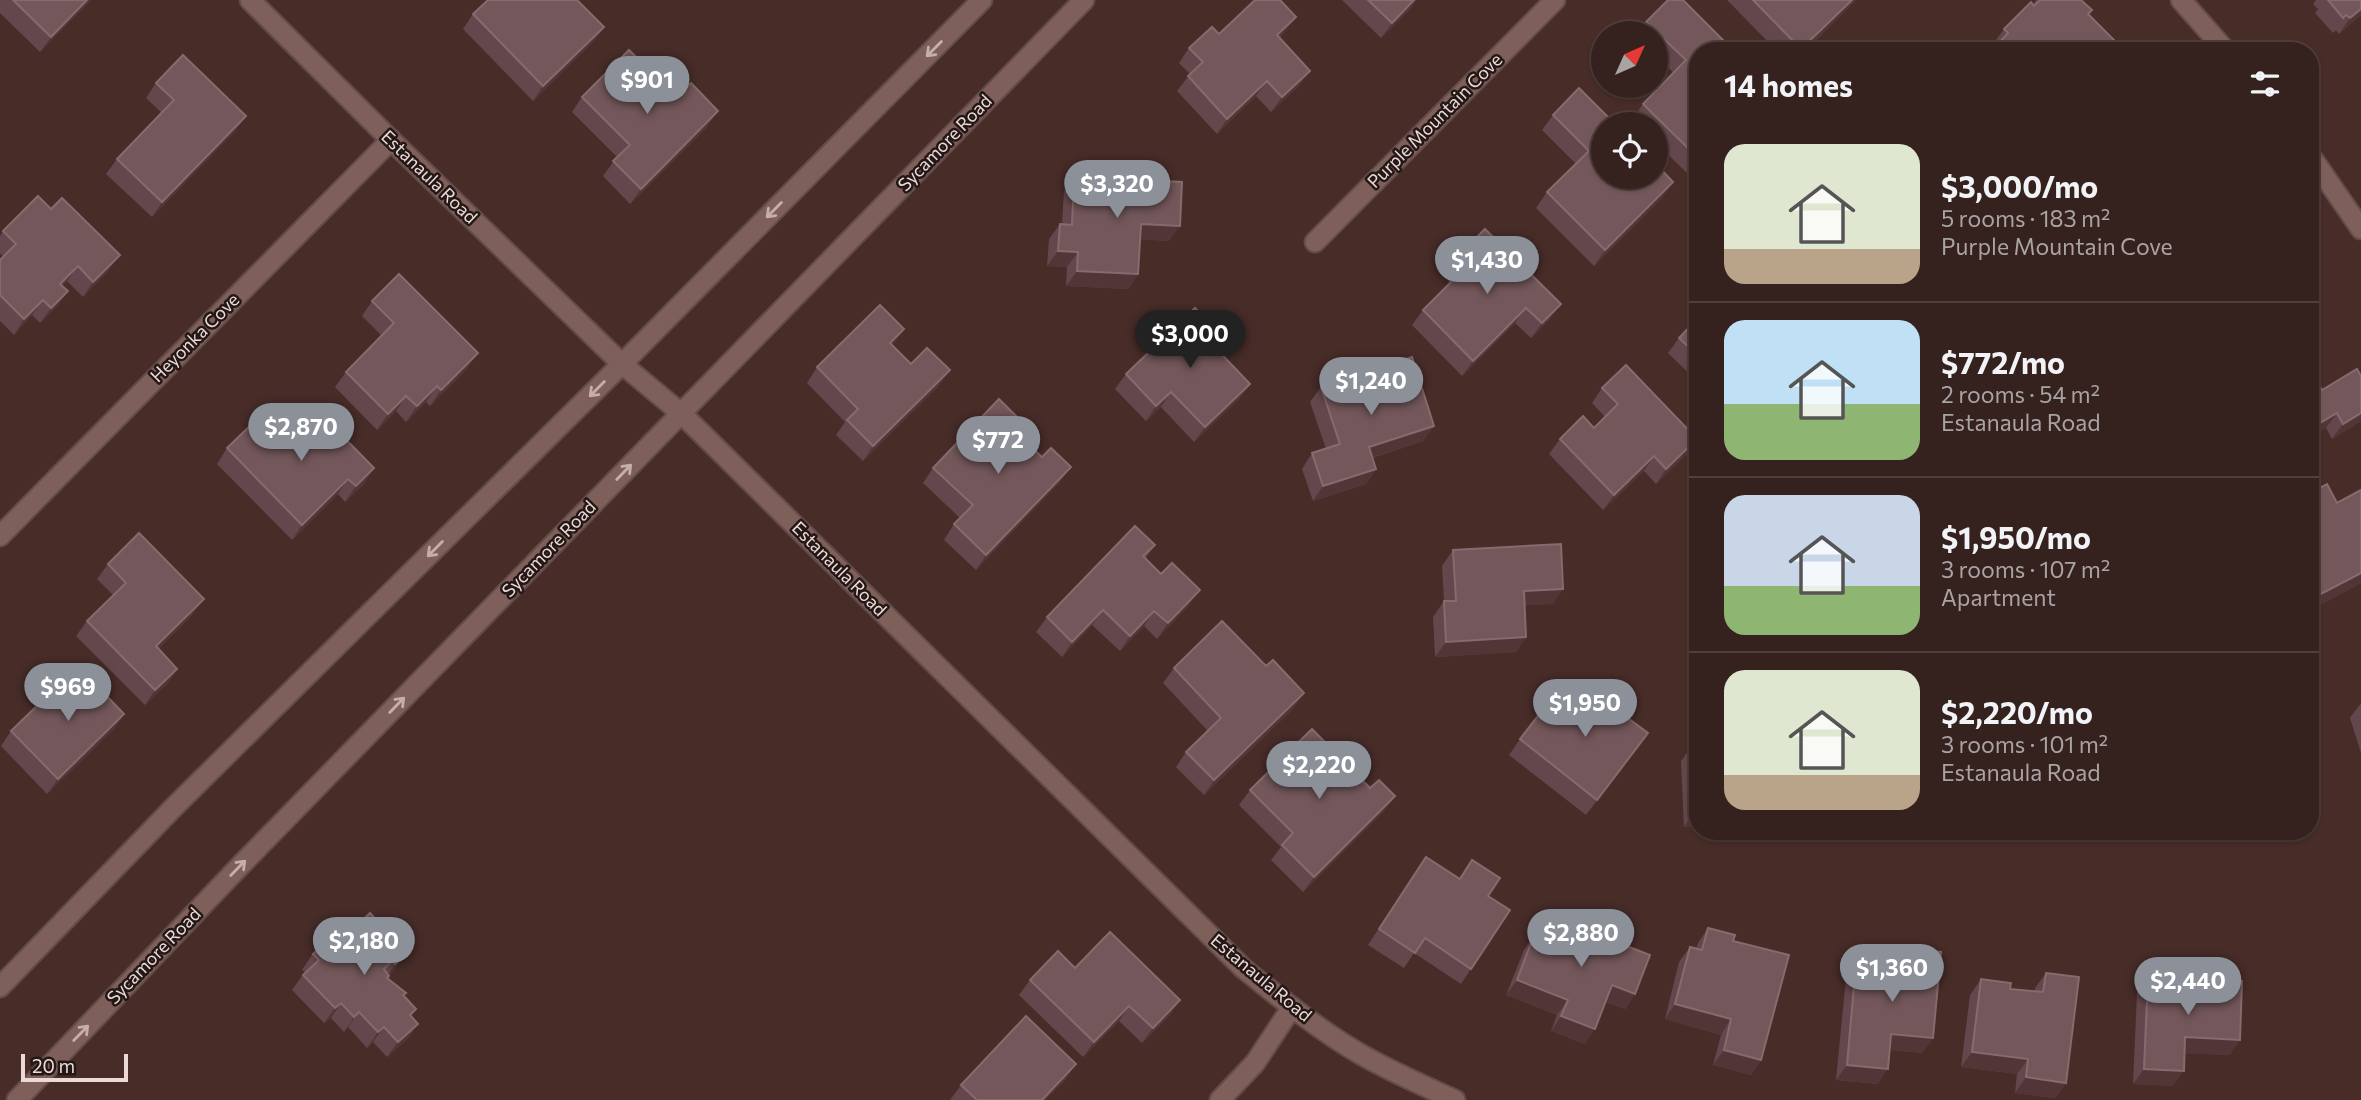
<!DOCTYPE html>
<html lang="en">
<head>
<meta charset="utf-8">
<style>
  body { margin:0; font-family:Commissioner,sans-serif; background:#402e2b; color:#f1f3f6; height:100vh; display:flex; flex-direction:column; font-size:26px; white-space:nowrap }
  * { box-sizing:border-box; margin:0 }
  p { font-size:23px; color:#aaa3a4 }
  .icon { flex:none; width:38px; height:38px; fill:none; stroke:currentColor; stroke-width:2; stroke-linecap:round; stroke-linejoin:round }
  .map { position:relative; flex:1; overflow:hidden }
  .drawer { position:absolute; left:1689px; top:42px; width:630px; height:798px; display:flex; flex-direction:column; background:#35211e; border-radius:28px; box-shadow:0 2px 5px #0004,0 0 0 2px #4f3e3c }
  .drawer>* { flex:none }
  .needle { width:46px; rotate:45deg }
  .controls { position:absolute; left:1591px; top:21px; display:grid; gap:14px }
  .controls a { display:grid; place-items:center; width:77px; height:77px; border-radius:50%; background:#35211e; box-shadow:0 2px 5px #0004,0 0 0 2px #4f3e3c; font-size:35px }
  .scale { position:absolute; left:21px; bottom:18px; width:107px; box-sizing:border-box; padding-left:7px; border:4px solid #ecdad7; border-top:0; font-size:19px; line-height:24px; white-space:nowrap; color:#ecdad7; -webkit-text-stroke:5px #241816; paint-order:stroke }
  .price { position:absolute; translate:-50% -60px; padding:0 16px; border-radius:24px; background:#8c9099; color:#fff; font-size:23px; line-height:46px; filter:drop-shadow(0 2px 4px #0008) }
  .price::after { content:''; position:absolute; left:50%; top:42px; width:21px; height:16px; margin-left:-10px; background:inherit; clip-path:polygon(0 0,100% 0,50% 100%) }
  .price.on { background:#222; color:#fff }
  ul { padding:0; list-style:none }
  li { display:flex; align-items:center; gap:21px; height:175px; padding:0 35px }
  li+li { border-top:2px solid #4f3e3c }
  li span { display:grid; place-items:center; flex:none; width:196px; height:140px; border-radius:21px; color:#555 }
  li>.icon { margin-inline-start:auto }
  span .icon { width:84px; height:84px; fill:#fffc; stroke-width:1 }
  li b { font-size:30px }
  h2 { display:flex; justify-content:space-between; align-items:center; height:84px; padding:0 35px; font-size:30px }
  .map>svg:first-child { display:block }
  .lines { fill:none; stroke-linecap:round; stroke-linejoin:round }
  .minor-casing { stroke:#624b48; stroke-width:23 }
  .tertiary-casing { stroke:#624b48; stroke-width:23 }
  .minor { stroke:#7e5f5a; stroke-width:19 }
  .tertiary { stroke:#7e5f5a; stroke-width:19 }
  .wall { fill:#64474c }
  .shaded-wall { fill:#523637 }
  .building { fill:#73575a; stroke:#866b6e; stroke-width:2 }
  .oneway { stroke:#c6afab }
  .labels { text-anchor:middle; stroke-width:5; stroke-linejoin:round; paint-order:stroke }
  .street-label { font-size:18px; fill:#ecdad7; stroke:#241816 }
</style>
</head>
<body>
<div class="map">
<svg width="2361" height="1100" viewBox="0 0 2361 1100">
  <rect width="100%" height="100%" fill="#472c28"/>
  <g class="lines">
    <g class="minor-casing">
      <g id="minor">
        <path d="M250,0L391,140L622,364L682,414L1243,968C1281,999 1320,1031 1362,1055C1392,1072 1424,1086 1455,1100"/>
        <path d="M2181,0L2226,51"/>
        <path d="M2310,155L2361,229"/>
        <path d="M1315,242L1555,0"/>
        <path d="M0,536L391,140"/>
        <path d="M1220,1100L1255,1063L1292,1007"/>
      </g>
    </g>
    <g class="tertiary-casing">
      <g id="tertiary">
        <path d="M0,987L175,806L622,364L982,0"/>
        <path d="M17,1100L238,868L1084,0"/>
      </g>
    </g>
    <use href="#minor" class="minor"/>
    <use href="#tertiary" class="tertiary"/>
  </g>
  <g class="wall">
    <path d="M0,0H91L40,52L0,13Z"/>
    <path d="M1342,0H1416L1410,9L1381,38Z"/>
    <path d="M1727,0H1856L1805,51H1777Z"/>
    <path d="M2036,0H2081L2092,10L2089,14L2125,51H1992L1996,46L1993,44L2004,29L2033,4Z"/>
    <path d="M2316,0H2361V15L2339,34L2336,30L2333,33L2315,13L2318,9L2313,4Z"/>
    <path d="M473,14L604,27L593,42L533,101L463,29Z"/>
    <path d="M1646,22L1698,51V164L1688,174L1656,143V124H1637L1632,120L1643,104L1674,73L1656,56V33H1638Z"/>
    <path d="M1285,32L1279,38L1299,86L1271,112L1256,96L1217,134L1177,91L1190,74L1179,63L1189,48L1219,34Z"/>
    <path d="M156,83L246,116L235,131L152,217L106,174L117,159L162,113L146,98Z"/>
    <path d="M582,97H677L708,126L630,204L603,176L617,157L572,112Z"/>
    <path d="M1553,115L1663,197L1594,266L1536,208L1547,192L1576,164L1542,130Z"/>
    <path d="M1074,176L1169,241L1140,239L1138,274L1128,289L1066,286L1067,267L1047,266L1049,239L1060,224H1062L1064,191Z"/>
    <path d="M3,231L109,270L83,297L67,281L62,286L68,291L57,306L40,323L32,315L14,335L0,321V260L3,257L0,253V236Z"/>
    <path d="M1453,261L1550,319L1531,338L1515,323L1462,376L1412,325L1423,310L1450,283L1443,276Z"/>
    <path d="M372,301L467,369L430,406L426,402L406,422L396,411L377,430L335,387L346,372L382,336L362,316Z"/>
    <path d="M1698,318V382L1668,353L1679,338Z"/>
    <path d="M1210,342L1250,384L1239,399L1194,442L1161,407L1146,421L1115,389L1126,374Z"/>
    <path d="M892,346L911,364L939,386L863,461L836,435L845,422L807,383L817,367Z"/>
    <path d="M1321,387L1434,426L1423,441L1372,458L1376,469L1366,484L1313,501L1302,469L1312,453L1326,449L1310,402Z"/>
    <path d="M1602,388L1687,454L1656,484L1644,471L1603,510L1549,454L1560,439L1594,428L1605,417L1592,403Z"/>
    <path d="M2322,390L2361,421L2332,439L2326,428Z"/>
    <path d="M1022,439L1060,482L976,570L944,540L954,524L960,518L923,483L933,468Z"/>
    <path d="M276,443L364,484L345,502L338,494L292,540L217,464L227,448Z"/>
    <path d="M2310,493L2337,503L2361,583L2311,610Z"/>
    <path d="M1155,545L1145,559L1189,605L1157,639L1144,626L1120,651L1092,625L1062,657L1036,632L1047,617Z"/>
    <path d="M1453,550L1553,604L1525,605L1526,637L1516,652L1435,657L1433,617L1444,601L1442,566Z"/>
    <path d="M108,564L193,614L158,649L177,669L167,684L145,705L76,636L87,621L113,595L97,579Z"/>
    <path d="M1174,668L1294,708L1204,795L1176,767L1186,752L1208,731L1163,683Z"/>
    <path d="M2361,703V753L2350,718Z"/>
    <path d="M1588,707L1625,716L1637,749L1586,815L1509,755L1520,739Z"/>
    <path d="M124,714L114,729L47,794L1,746L11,731Z"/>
    <path d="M1698,745V826L1684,827L1681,761L1692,746Z"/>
    <path d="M1370,788L1395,796L1384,811L1303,892L1271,860L1281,847L1239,805L1250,790Z"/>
    <path d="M1912,831H1946L1939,841L1912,842Z"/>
    <path d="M1472,860L1488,896L1471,969L1461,984L1414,953L1404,968L1368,945L1416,872L1459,879Z"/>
    <path d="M1559,913L1586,930L1635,994L1625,1009L1606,1002L1585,1044L1551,1031L1557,1015L1506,995L1524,950L1534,935L1545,939L1549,928Z"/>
    <path d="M1708,928L1733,941L1761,1060L1751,1075L1713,1065L1721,1035L1665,1019L1679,962L1690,947L1696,949L1698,943Z"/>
    <path d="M334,934L401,948L395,969L389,975L387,979L406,993L404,996L416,1009L411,1016L418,1024L407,1039L387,1057L373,1042L367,1048L348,1027L344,1032L331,1018L324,1023L292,990L305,972L302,970L320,943Z"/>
    <path d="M1891,948L1933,1038L1922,1053L1890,1050L1878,1084L1836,1080L1846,978L1856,963L1880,966V963Z"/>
    <path d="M1075,968L1180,1000L1170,1015L1142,1043L1119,1021L1083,1057L1019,995L1030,980Z"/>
    <path d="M2046,973L2066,1083L2055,1098L2015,1093L2017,1074L1961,1067L1970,995L1981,979L2010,989L2035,991V988Z"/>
    <path d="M2148,977L2230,1055L2184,1053L2173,1086L2133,1084L2137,993Z"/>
    <path d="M1066,1079L1045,1100H950L961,1085Z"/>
  </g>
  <g class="shaded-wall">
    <path d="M87,0H91L40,52L51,37Z"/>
    <path d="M1414,0H1416L1410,9L1381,38L1392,23Z"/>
    <path d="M1852,0H1856L1805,51H1800Z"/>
    <path d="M2361,9V15L2339,34L2350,18Z"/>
    <path d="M1296,17L1285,32L1266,50L1277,35Z"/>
    <path d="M604,27L593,42L533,101L543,86Z"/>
    <path d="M1310,71L1299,86L1271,112L1282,97Z"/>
    <path d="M1267,81L1256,96L1217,134L1227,119Z"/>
    <path d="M718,111L708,126L630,204L641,189Z"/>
    <path d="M246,116L235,131L152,217L162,202Z"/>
    <path d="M1698,161V164L1688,174Z"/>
    <path d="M1673,182L1663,197L1594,266L1605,250Z"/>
    <path d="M1141,224L1180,226L1169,241L1130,239Z"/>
    <path d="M1058,251L1078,252L1067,267L1047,266Z"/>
    <path d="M120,255L109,270L83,297L93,282Z"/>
    <path d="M78,266L67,281L49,299L60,284Z"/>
    <path d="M1077,271L1138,274L1128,289L1066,286Z"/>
    <path d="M68,291L57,306L40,323L51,308Z"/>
    <path d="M43,300L32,315L14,335L24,319Z"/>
    <path d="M1561,304L1550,319L1531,338L1542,323Z"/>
    <path d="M1526,308L1515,323L1462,376L1473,361Z"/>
    <path d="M904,329L894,344L879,359L890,343Z"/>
    <path d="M478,353L467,369L430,406L441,390Z"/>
    <path d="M950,370L939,386L863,461L873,446Z"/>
    <path d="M1250,384L1239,399L1194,442L1205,427Z"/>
    <path d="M437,386L426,402L406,422L417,406Z"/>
    <path d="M1171,392L1161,407L1146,421L1156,406Z"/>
    <path d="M406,396L396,411L377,430L388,414Z"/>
    <path d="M2337,413L2326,428L2310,438V429Z"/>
    <path d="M2361,413V421L2332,439L2343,424Z"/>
    <path d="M1434,426L1423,441L1358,462L1369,447Z"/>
    <path d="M1697,439L1687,454L1656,484L1666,469Z"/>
    <path d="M1654,456L1644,471L1603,510L1614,495Z"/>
    <path d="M1071,467L1060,482L976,570L986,555Z"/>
    <path d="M374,468L364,484L345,502L356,486Z"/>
    <path d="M1376,469L1366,484L1313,501L1323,486Z"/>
    <path d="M348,479L338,494L292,540L302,525Z"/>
    <path d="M2361,573V583L2311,610L2321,594Z"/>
    <path d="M1563,589L1553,604L1513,606L1524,591Z"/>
    <path d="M1200,590L1189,605L1157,639L1168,623Z"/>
    <path d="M204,599L193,614L145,662L156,646Z"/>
    <path d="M1103,610L1092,625L1062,657L1072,642Z"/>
    <path d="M1154,611L1144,626L1120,651L1130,636Z"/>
    <path d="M1526,637L1516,652L1435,657L1446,642Z"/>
    <path d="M177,669L167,684L145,705L155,690Z"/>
    <path d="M1304,693L1294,708L1204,795L1214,780Z"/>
    <path d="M124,714L114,729L47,794L58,779Z"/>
    <path d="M1648,733L1637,749L1586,815L1597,800Z"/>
    <path d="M1395,796L1384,811L1303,892L1314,877Z"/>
    <path d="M1694,811H1698V826L1684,827Z"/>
    <path d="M1845,831H1874L1872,835H1842Z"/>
    <path d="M1920,831H1946L1939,841L1912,842Z"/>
    <path d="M406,954L395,969L384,980L395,964Z"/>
    <path d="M1517,980L1568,1000L1557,1015L1506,995Z"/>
    <path d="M1612,985L1635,994L1625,1009L1601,1000Z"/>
    <path d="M1180,1000L1170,1015L1142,1043L1153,1028Z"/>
    <path d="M341,1003L331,1018L324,1023L335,1008Z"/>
    <path d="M1675,1004L1731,1019L1721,1035L1665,1019Z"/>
    <path d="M1129,1006L1119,1021L1083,1057L1094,1042Z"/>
    <path d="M359,1012L348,1027L344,1032L354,1017Z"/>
    <path d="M1561,1016L1595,1029L1585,1044L1551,1031Z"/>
    <path d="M418,1024L407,1039L387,1057L398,1042Z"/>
    <path d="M384,1027L373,1042L367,1048L378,1032Z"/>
    <path d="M1891,1034L1933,1038L1922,1053L1881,1049Z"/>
    <path d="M2185,1037L2240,1040L2230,1055L2174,1053Z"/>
    <path d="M1724,1050L1761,1060L1751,1075L1713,1065Z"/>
    <path d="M1972,1052L2028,1059L2017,1074L1961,1067Z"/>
    <path d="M1076,1064L1066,1079L1045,1100H1042Z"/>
    <path d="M1847,1065L1888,1069L1878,1084L1836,1080Z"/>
    <path d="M2144,1069L2184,1071L2173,1086L2133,1084Z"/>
    <path d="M2026,1077L2066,1083L2055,1098L2015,1093Z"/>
  </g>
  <g class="building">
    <path d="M13,0H87L51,37Z"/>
    <path d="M488,0H577L604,27L543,86L473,14Z"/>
    <path d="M1255,0H1280L1296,17L1277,35L1310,71L1282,97L1267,81L1227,119L1188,76L1203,62L1189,48L1212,27L1219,34Z"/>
    <path d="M1368,0H1414L1392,23Z"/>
    <path d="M1668,0H1683L1734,51H1698V158L1643,104L1686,60L1646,22Z"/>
    <path d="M1753,0H1852L1801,49Z"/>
    <path d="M2040,0H2081L2092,10L2088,14L2125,51H1998L1999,50L1996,46L2008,33L2004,29L2031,2L2034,6Z"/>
    <path d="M2328,0H2361V9L2350,18L2346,15L2343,18Z"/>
    <path d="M629,50L677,97L691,83L718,111L641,189L613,161L630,145L582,97Z"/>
    <path d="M183,55L246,116L162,202L117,159L174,100L156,83Z"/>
    <path d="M1579,88L1615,124H1603V177H1656V164L1673,182L1605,250L1547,192L1589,151L1553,115Z"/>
    <path d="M1074,176L1182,182L1180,226L1141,224L1138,274L1077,271L1078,252L1058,251L1060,224L1072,225Z"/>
    <path d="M38,196L51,209L62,198L120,255L93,282L78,266L60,284L68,291L51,308L43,300L24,319L0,295V260L16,244L3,231Z"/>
    <path d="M1485,229L1561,304L1542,323L1526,308L1473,361L1423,310L1463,270L1453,261Z"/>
    <path d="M399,274L478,353L441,390L437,386L417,406L406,396L388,414L346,372L394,323L372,301Z"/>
    <path d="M880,305L904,329L890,343L911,364L927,348L950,370L873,446L847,420L858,409L817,367Z"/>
    <path d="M1195,308L1218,331L1209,341L1250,384L1205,427L1171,392L1156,406L1126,374Z"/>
    <path d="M1698,318V356L1679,338Z"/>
    <path d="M1412,357L1434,426L1369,447L1376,469L1323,486L1312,453L1340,444L1321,387Z"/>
    <path d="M1626,365L1697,439L1666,469L1654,456L1614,495L1560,439L1583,416L1594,428L1618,404L1602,388Z"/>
    <path d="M2357,369L2361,376V413L2343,424L2337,413L2310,429V371L2322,390Z"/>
    <path d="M999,399L1029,429L1021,438L1042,457L1051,448L1071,467L986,555L954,524L973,505L933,468Z"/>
    <path d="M313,406L374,468L356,486L348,479L302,525L227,448L255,421L276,443Z"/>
    <path d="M2327,484L2337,503L2361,490V573L2321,594L2310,574V568L2320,563L2310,543V493Z"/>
    <path d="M1135,526L1155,545L1143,556L1161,574L1172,563L1200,590L1168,623L1154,611L1130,636L1103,610L1072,642L1047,617Z"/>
    <path d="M139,533L204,599L156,646L177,669L155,690L87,621L126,583L108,564Z"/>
    <path d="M1561,544L1563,589L1524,591L1526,637L1446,642L1444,601H1456L1453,550Z"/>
    <path d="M1222,621L1266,666L1273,660L1304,693L1214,780L1186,752L1221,718L1174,668Z"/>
    <path d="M78,666L124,714L58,779L11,731Z"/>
    <path d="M1561,686L1588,707L1602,688L1629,710L1625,716L1648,733L1597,800L1520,739Z"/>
    <path d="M1312,729L1370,788L1379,780L1395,796L1314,877L1282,845L1293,833L1250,790Z"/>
    <path d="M1698,745V811H1694L1692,746Z"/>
    <path d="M1426,857L1460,879L1472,860L1500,878L1488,896L1510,910L1471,969L1425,938L1415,953L1379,929Z"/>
    <path d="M370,913L402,947L401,948L406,954L395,964L392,961L384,969L389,976L387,978L406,993L403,995L416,1009L410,1015L418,1024L398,1042L384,1027L378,1032L359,1012L354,1017L341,1003L335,1008L303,975L319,960L313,954L323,945L320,943L332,932L334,934L338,930L345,937Z"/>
    <path d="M1559,913L1588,924L1586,930L1650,955L1635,994L1612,985L1595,1029L1561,1016L1568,1000L1517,980L1534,935L1549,940Z"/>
    <path d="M1708,928L1735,935L1733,941L1789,955L1761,1060L1724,1050L1731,1019L1675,1004L1690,947L1702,950Z"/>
    <path d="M1110,932L1180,1000L1153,1028L1129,1006L1094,1042L1030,980L1058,951L1075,968Z"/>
    <path d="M1891,948L1941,952L1933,1038L1891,1034L1888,1069L1847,1065L1856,963L1889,966Z"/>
    <path d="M2046,973L2079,977L2066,1083L2026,1077L2028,1059L1972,1052L1981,979L2011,983L2010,989L2043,992Z"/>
    <path d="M2148,977L2242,981L2240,1040L2185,1037L2184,1071L2144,1069Z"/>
    <path d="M1026,1016L1076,1064L1042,1100H977L961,1085Z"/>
  </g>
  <defs><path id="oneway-shaft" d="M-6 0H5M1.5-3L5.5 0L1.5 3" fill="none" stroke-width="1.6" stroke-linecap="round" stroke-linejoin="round" transform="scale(1.75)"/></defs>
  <g class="oneway">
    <use href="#oneway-shaft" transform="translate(934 49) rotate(135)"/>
    <use href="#oneway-shaft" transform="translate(774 210) rotate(135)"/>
    <use href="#oneway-shaft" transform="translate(597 389) rotate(135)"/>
    <use href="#oneway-shaft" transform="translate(624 472) rotate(-46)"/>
    <use href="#oneway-shaft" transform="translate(435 549) rotate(135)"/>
    <use href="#oneway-shaft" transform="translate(397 705) rotate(-46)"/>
    <use href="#oneway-shaft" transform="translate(238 868) rotate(-46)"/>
    <use href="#oneway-shaft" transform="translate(81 1033) rotate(-46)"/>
  </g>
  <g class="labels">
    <g class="street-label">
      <text transform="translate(1435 121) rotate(-45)" y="6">Purple Mountain Cove</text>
      <text transform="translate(945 143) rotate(-46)" y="6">Sycamore Road</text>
      <text transform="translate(429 177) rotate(44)" y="6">Estanaula Road</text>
      <text transform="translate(195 338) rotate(-45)" y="6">Heyonka Cove</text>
      <text transform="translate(549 549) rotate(-46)" y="6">Sycamore Road</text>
      <text transform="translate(839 569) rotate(45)" y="6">Estanaula Road</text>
      <text transform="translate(154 956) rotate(-46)" y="6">Sycamore Road</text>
      <text transform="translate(1261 978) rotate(40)" y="6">Estanaula Road</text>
    </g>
  </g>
</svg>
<div class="controls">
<a><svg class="needle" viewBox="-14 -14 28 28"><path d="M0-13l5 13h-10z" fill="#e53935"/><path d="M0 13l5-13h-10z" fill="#aaa3a4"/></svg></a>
<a><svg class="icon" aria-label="locate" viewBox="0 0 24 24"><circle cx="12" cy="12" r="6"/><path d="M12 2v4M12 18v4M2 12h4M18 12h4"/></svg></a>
</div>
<div class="scale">20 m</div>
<b class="price" style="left:647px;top:116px">$901</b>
<b class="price" style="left:1117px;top:220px">$3,320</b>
<b class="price" style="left:1487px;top:296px">$1,430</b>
<b class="price on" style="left:1190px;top:370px">$3,000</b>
<b class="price" style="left:1371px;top:417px">$1,240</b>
<b class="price" style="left:301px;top:463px">$2,870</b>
<b class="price" style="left:998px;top:476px">$772</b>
<b class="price" style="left:68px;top:723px">$969</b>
<b class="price" style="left:1585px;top:739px">$1,950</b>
<b class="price" style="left:1319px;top:801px">$2,220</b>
<b class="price" style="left:1581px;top:969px">$2,880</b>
<b class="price" style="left:364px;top:977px">$2,180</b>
<b class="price" style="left:1892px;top:1004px">$1,360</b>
<b class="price" style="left:2188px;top:1017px">$2,440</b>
<section class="drawer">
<h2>14 homes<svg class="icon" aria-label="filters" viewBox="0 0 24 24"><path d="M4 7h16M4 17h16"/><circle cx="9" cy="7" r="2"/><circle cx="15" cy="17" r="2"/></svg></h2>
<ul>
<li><span style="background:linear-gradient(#dfe7d0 75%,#b9a48a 0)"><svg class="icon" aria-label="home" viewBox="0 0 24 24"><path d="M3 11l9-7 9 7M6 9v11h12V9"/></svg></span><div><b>$3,000/mo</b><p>5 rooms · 183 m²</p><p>Purple Mountain Cove</p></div></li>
<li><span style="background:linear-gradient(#bfe0f5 60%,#8fb573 0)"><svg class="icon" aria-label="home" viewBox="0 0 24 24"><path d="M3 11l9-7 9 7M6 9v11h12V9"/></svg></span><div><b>$772/mo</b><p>2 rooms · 54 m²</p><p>Estanaula Road</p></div></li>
<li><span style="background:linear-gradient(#c9d6e8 65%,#8fb573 0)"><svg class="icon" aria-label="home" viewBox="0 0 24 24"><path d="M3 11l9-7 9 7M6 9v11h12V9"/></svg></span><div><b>$1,950/mo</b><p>3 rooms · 107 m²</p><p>Apartment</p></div></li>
<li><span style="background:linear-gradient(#dfe7d0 75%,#b9a48a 0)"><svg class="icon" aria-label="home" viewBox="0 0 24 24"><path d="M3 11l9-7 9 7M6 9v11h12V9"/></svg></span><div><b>$2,220/mo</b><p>3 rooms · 101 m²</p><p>Estanaula Road</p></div></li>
</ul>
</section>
</div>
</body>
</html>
